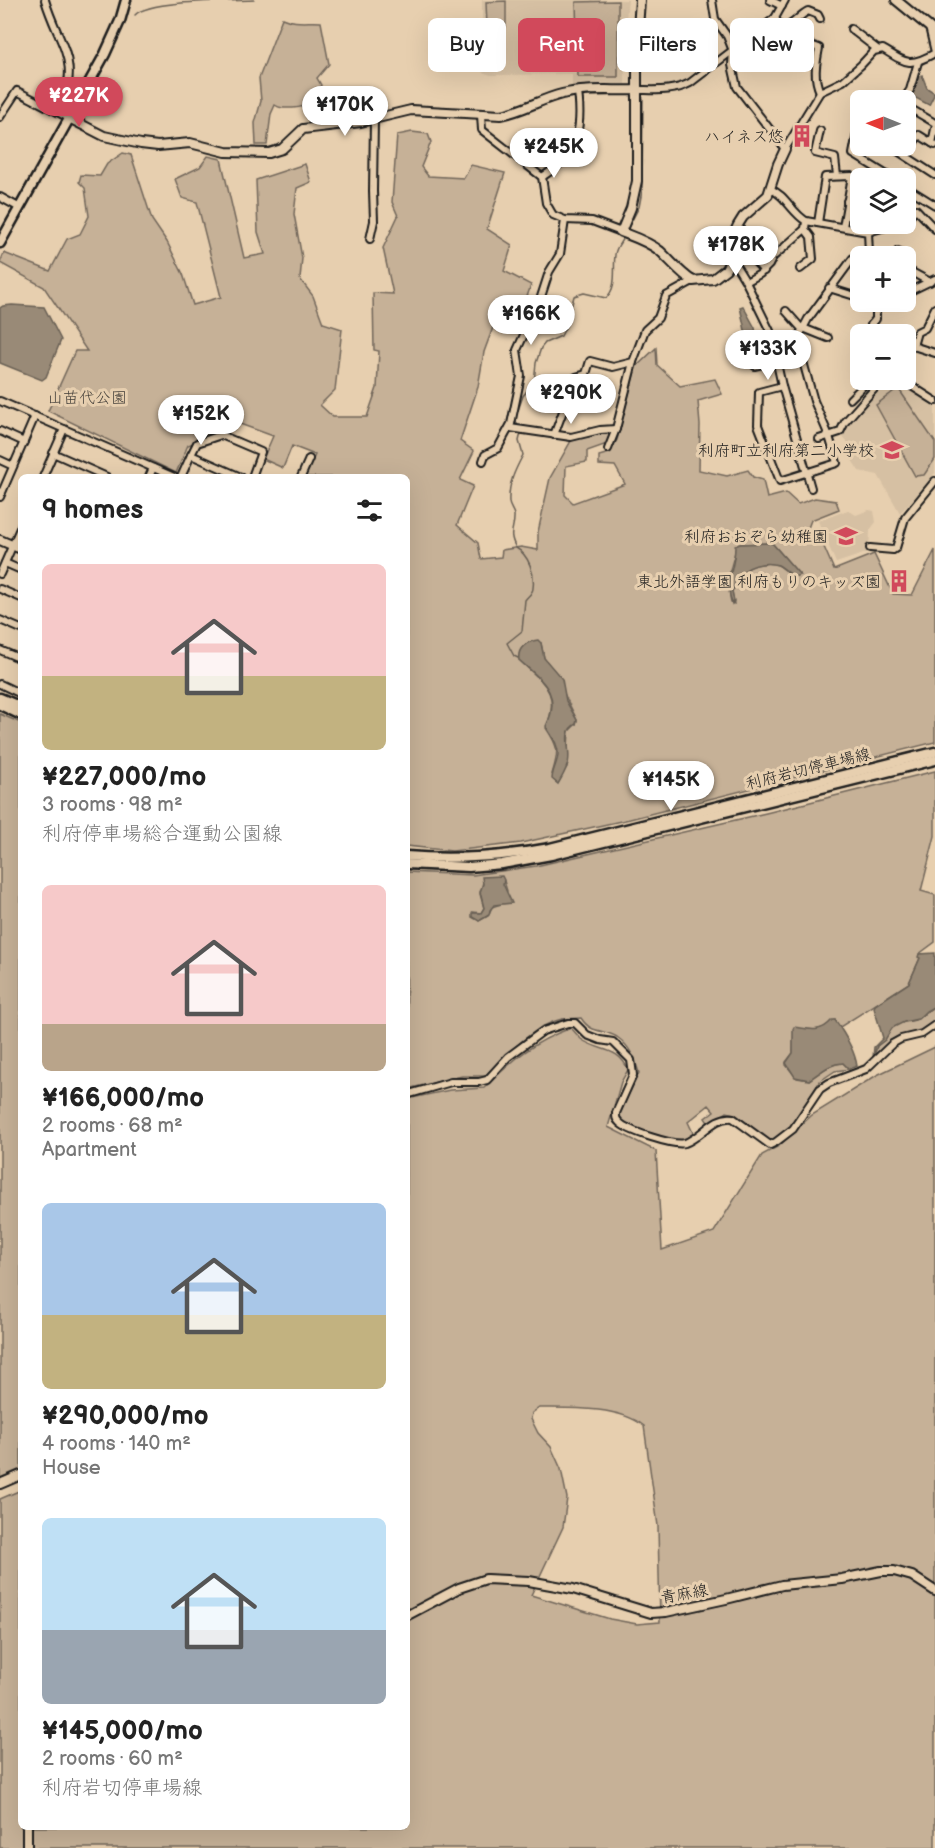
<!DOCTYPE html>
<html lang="en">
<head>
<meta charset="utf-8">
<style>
  body { margin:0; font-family:"Balsamiq Sans","Klee One",sans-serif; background:#f2f2f2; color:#222; height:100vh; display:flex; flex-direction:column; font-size:22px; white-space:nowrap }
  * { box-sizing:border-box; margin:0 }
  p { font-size:20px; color:#767676 }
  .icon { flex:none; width:33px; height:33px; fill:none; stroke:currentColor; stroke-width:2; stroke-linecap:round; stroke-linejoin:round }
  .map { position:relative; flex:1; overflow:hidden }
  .sheet { position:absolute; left:18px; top:474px; width:392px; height:1356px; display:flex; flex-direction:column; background:#fff; border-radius:9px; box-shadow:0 6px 24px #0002 }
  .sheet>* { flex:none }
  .guide { position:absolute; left:428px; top:18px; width:417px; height:54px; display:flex; gap:12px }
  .needle { width:39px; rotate:271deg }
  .controls { position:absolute; left:850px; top:90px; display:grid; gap:12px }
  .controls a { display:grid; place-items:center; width:66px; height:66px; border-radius:9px; background:#fff; box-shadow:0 6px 24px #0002; font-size:30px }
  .price { position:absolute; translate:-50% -51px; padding:0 14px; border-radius:21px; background:#fff; color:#222; font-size:20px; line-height:39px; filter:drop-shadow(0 2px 3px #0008) }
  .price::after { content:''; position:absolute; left:50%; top:36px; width:18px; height:14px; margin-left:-9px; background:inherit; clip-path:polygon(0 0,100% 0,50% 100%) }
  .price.current { background:#d1495b; color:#fff }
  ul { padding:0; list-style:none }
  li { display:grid; align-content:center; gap:12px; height:318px; padding:0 24px }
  li span { display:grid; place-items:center; height:186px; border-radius:9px; color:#555 }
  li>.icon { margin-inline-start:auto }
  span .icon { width:108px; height:108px; fill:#fffc; stroke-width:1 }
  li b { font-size:26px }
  h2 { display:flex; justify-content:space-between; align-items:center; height:72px; padding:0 24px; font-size:26px }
  .chip { padding:0 21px; border-radius:9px; background:#fff; box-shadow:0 6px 24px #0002; font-size:21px; line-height:54px }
  .chip.current { background:#d1495b; color:#fff }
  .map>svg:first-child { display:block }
  .built { fill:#d6c0a3 }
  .green { fill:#c6b197; stroke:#71665a; stroke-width:1.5; fill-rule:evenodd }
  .water { fill:#998a77; stroke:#675e53; stroke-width:1.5 }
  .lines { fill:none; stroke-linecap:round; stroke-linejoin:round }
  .stream { stroke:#675e53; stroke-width:1.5 }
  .minor-casing { stroke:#1c1c1c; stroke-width:10 }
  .tertiary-casing { stroke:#1c1c1c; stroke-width:12 }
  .secondary-casing { stroke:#1c1c1c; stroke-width:13 }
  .minor { stroke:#e7cfaf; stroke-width:6 }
  .tertiary { stroke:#e7cfaf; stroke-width:8 }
  .secondary { stroke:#e7cfaf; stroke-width:8 }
  .labels { text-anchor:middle; stroke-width:6; stroke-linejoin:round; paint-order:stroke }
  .poi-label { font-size:16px; fill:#1c1c1c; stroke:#e7cfaf; text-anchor:end }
  .park-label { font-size:16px; fill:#46413b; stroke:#e7cfaf }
  .street-label { font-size:16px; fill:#1c1c1c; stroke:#e7cfaf }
</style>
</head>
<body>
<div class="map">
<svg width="935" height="1848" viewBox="0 0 935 1848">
  <rect width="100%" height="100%" fill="#e7cfaf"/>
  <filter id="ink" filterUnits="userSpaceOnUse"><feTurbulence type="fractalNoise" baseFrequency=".0167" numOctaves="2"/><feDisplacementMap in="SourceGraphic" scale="12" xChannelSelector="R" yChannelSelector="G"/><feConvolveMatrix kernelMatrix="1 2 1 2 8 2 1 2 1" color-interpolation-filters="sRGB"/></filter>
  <g filter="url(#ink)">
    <g class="built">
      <path d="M482,0H628L624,38L625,84L572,86V74L491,75L482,72Z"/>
      <path d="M887,380H894L903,383L935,407V473L917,495L900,513L878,475L859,471L850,457L848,443L842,436L847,425Z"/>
      <path d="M848,510L856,515L869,510L874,511L876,522L870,530L869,552L836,563L818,521Z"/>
    </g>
    <g class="green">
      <path d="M506,1V27H487L486,2Z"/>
      <path d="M618,1V77H578L576,2Z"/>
      <path d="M282,18C295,24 307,21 321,22L329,64L317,78L321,85C317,100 309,107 293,108C285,108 281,109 275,105L271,114L267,145H256L255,123L261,101L259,78Z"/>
      <path d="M412,132L428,134L431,142L421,167L428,176L464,178L471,165L505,173L487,229L512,245L504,271L531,285L515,331L495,322L484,352L478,387L460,441L474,451L460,480L473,486L457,525L478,543L481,559L501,557L502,550L521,547L538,550V532L550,478L571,441L601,432H611L607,444L587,451V462L566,466L565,495L573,503L625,484L615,466L599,465V456L609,453L617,440L636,367L656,348L657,365L680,386L715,379L722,394L698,401L700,425L699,470L727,476L748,470L753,477L763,480L767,498L786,493L798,504L815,498L836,501L839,509L811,520L805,536L812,542L821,540L834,570L874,554L893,594L912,595L935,550V742L630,819L521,843L452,851L407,846L406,477H305L315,455L292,446L283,468L263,459L273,436L240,424L188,445L176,473L48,411L75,351H87L44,287L0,263L4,253L50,271L67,239L80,234L89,216L85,188L79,182L81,175L100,176L107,164L123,153L131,155L152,220L167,242L183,274L193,305L221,297L197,202L182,198L175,179L200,167L208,156L221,159L244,258L265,254L258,232L256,180L305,164L311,182L297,188L294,214L302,258L300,279L313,296L323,323L342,329L335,390L320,405L333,417H367L377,388L379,351L374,350L373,293L393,294L383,248L398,216L392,202L397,135ZM772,543L796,571L794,577C789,573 783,568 778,565C765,560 745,566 739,578C736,583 736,586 732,591L734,604L731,603C729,592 728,583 730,572C731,563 735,556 736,546L740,544ZM541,643L544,658L552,669L577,720L576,724L569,731L567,767L561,775L552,774C559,752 559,747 546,728C561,691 543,683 519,660Z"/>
      <path d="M898,388L935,442V459L924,475L915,476L876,405Z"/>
      <path d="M0,714L21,723V1469L0,1478Z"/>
      <path d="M935,771V836L921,891L935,895V942L919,954L920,958L909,983L840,1027L835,1020L826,1027L815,1030L794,1028L793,1053L786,1062V1065L797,1078L809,1080C820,1073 829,1064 843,1063L849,1069L835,1071L820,1081L792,1126L773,1141H770L735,1114L727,1112L709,1124L705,1118L714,1111L709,1105L688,1122L694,1135L681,1141L654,1135L625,1124L621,1120L619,1114L639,1073C635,1059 630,1046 617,1037C603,1028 592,1035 581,1018C575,1019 568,1018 562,1019C534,1025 505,1056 485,1076H462L407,1089L406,872L473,875L536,866L766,813ZM504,881L507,891L501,904L492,907L488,916L479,921L473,912L481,913L484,908L480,894L483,882Z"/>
      <path d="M935,1006V1021L918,1032L900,1036L888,1043L874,1057L877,1046C888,1038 888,1030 896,1025C902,1021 909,1022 915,1020C922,1017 928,1010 935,1006Z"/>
      <path d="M571,1028C574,1031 578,1036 581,1039C598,1052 619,1046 628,1070L621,1082L608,1127L656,1151L662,1250L714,1232L762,1155L779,1146L812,1115L877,1075L935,1047V1848H0V1499L21,1490V1827H406L407,1099L450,1090L484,1088C514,1059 532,1042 571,1028ZM539,1408C570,1408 619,1406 644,1426L658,1526L660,1622L637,1624L610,1619L531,1595L563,1527L567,1498L561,1469L551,1447L538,1433L531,1419L532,1413Z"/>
    </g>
    <g class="water">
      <path d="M922,75L927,88L935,93L929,105L912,96L919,76Z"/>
      <path d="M12,305L44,307L61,340L46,377L42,380L0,363V308L3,306Z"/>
      <path d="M743,306L755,328L759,347L749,349L740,307Z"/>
      <path d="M772,543L800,575L794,577C789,573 783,568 778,565C765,561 745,565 739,578C736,583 736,586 732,591L734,601L732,604C724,579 735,570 735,546L740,544Z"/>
      <path d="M538,640L541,643L544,658L562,679L566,701L577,720L576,724C559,733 574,753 567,766C565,772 561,779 558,784L552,779C552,770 558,762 558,754C558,742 550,735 546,726C563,693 541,680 519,660C517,648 527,641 538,640Z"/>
      <path d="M502,876L504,880L503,884L512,903L494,905L490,910L489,915L479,921L472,917V913H481L484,908L480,892L483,884L482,877Z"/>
      <path d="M935,953V1006L926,1011L918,1019L904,1022L892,1028L885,1040L877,1046L873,1057L874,1047L883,1038L874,1008L875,1005L909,983L920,958L918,957L919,954Z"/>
      <path d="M832,1020H835C844,1033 855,1051 857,1066L849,1069L843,1063C829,1063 820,1073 809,1080L795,1077L786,1063L793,1053V1029L794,1027C809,1029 820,1034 832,1020Z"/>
    </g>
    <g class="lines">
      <g class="stream">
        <path d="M135,15C148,0 230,1 254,0"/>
        <path d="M628,228L639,207L642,191L643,98"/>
        <path d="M518,426L515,419L523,396L534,382L536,363L541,348L545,343L561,336L567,324L574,296L584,293L606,298C618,287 613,270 615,255C615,249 620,243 623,238"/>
        <path d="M518,658L514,656L507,643L522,631L525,600C528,596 533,593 533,588C535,574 529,555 516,548C507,532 515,529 514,515C513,510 509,507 509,502C508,484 515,470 523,455L519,441L521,433"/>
      </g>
      <g class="minor-casing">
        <g id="minor">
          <path d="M45,0C59,47 83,61 58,112"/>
          <path d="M712,0L715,19L727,36L733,51L732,65L737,87L785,149L820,92L843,81L861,65L874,51L883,49C907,64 910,67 935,53"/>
          <path d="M770,0L782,6"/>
          <path d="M775,18C783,30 785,44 792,58"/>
          <path d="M929,27L935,52"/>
          <path d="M782,28C793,26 798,16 808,11L818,15L820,19"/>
          <path d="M851,29L877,49"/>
          <path d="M754,34L761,52"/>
          <path d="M783,35L819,48C816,64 813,77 820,92"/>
          <path d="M637,90C655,90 673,92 690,83L775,18L785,0"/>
          <path d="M903,100L910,90L918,62"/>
          <path d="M906,106L935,123"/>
          <path d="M481,115L482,130L542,177L546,203L553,215L565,220L592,221L621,232"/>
          <path d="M0,117L17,91L69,118"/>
          <path d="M820,131L815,153L835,158L837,176"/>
          <path d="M861,134L857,133L853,154L892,178"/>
          <path d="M932,143L935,129"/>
          <path d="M890,146L935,175"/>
          <path d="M905,155L919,135L935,145"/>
          <path d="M542,177C577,155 583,130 578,92"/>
          <path d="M906,187L935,205"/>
          <path d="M770,189C785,194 792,213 806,221L868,232L869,253L853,258L808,319L800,334L799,347L814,401L829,436L837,463L780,481L758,425L759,392L782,386"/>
          <path d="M0,197L20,208"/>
          <path d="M847,201L861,203"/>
          <path d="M906,219L916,209L935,229"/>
          <path d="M818,223L825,177L852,176L843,227"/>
          <path d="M868,232L896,224"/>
          <path d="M370,239L374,221L373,191L374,119"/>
          <path d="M748,254L764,271"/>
          <path d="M895,256L898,251"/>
          <path d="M729,263L735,264L746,282L770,331L782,386L811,488"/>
          <path d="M800,269L813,259L811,237L805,229"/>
          <path d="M906,269L930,282"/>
          <path d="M746,282L760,274L769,265L773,257L805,229L806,221"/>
          <path d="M829,288L861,298"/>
          <path d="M906,293L935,279"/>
          <path d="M935,308L925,328L917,332L913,346L935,353"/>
          <path d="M786,311L802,329"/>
          <path d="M803,328L828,338"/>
          <path d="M870,334L871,325L876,319V302"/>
          <path d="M755,366L776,361"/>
          <path d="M861,367V374"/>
          <path d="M902,380L935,401"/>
          <path d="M850,399L867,382L865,380"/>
          <path d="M0,401L174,477"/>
          <path d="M510,428L571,437L600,430L616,429"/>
          <path d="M0,431L24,442"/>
          <path d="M554,435L576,377L586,374L590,361L613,367L633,362L645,330L658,318L666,296L693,281"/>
          <path d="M819,439L840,432L845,422L882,380"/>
          <path d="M608,449L616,429L633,362"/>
          <path d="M53,453L107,477"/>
          <path d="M191,455L197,443L221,435L261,452L252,477"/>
          <path d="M0,460L13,466"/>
          <path d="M483,461L485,455L498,448L511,424L521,376L517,350L540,300L549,272L560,254L565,220"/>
          <path d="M43,477L64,429"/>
          <path d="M149,477L153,468"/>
          <path d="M181,477L191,455L241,477"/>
          <path d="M301,477L309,459"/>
          <path d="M0,497L35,416"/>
          <path d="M870,548L893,550L896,548L905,518L935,481"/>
          <path d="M5,563L21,570"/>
          <path d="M0,574L21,526"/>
          <path d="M0,589L21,598"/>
          <path d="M0,620L21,629"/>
          <path d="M0,650L21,659"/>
          <path d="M0,684L21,694"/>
          <path d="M406,1095L451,1082H479L487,1080L508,1057L543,1031L568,1023H575L587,1035L600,1040L613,1042L631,1060L633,1075L616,1113C616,1118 616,1119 619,1122C627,1131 674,1146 685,1143C702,1137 714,1115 733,1118L770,1145L776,1142L793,1129L820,1089L829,1083L866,1069L892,1044L901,1039L922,1034L935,1025"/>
        </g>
      </g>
      <g class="tertiary-casing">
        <g id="tertiary">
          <path d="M640,0L637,43V181L631,208L621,232C634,237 649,242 660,251C671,261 680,273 693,281L713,279L726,269L729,263L733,236L738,225L743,217L768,195L778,164L785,149"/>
          <path d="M896,0L935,32"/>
          <path d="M69,118L104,136L141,144L158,146L190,143L226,152L269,153L282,149L303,129L361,122L411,110L501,115C523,111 541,99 562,94C586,88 613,91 637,90"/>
          <path d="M0,540L21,549"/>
          <path d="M0,1484L21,1475"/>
          <path d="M406,1616L459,1588L486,1579L529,1581L573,1589L651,1613L666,1612L726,1599L782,1585L842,1579L881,1571H894L912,1576L935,1591"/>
          <path d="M27,1848V1827"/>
        </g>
      </g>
      <g class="secondary-casing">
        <g id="secondary">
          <path d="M0,243L105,54L120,21L126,0"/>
          <path d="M0,698L21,707"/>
          <path d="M0,705L21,715"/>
          <path d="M406,856C455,860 502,857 550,848L935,752"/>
          <path d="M406,864L469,867L502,864L551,855L935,760"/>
        </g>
      </g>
      <use href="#minor" class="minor"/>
      <use href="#tertiary" class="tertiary"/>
      <use href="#secondary" class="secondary"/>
    </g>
  </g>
  <defs>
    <g id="building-bare" transform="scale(1.8)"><path d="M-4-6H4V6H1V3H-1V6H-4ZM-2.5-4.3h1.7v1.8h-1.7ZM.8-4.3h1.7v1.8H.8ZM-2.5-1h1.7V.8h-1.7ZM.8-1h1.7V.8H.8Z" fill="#d1495b" stroke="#e7cfaf" stroke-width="2.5" paint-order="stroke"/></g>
    <g id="school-bare" transform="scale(1.8)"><path d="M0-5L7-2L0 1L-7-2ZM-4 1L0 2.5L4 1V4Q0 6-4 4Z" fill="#d1495b" stroke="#e7cfaf" stroke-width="2.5" paint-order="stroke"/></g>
  </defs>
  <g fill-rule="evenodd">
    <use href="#building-bare" x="802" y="136"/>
    <use href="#school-bare" x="892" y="450"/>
    <use href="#school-bare" x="846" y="536"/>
    <use href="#building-bare" x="899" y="581"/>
  </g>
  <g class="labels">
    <g class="poi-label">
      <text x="784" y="142">ハイネス悠</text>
      <text x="874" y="456">利府町立利府第二小学校</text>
      <text x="828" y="542">利府おおぞら幼稚園</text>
      <text x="881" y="587">東北外語学園 利府もりのキッズ園</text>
    </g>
    <g class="park-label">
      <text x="87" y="403">山苗代公園</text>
    </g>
    <g class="street-label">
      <text transform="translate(808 768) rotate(-14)" y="6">利府岩切停車場線</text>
      <text transform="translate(684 1593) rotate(-10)" y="6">青麻線</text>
    </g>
  </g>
</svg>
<div class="controls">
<a><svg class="needle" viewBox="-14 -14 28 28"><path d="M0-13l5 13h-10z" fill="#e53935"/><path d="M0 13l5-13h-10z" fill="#767676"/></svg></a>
<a><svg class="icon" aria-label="layers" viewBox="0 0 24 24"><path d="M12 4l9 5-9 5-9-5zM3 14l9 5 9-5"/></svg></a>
<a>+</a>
<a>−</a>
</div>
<b class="price current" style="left:79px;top:128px">¥227K</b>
<b class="price" style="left:345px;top:137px">¥170K</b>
<b class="price" style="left:554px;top:179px">¥245K</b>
<b class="price" style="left:736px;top:277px">¥178K</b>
<b class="price" style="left:531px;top:346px">¥166K</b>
<b class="price" style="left:768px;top:381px">¥133K</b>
<b class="price" style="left:571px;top:425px">¥290K</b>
<b class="price" style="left:201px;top:446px">¥152K</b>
<b class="price" style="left:671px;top:812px">¥145K</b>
<div class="guide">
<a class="chip">Buy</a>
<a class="chip current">Rent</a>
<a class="chip">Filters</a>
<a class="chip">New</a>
</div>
<section class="sheet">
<h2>9 homes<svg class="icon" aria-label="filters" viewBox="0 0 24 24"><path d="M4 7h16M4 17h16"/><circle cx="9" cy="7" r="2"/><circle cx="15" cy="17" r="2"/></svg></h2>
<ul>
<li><span style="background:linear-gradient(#f6c9c9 60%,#c2b280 0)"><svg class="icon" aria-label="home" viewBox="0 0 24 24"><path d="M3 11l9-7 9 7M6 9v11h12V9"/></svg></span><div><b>¥227,000/mo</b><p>3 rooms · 98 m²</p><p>利府停車場総合運動公園線</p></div></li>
<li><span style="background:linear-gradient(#f6c9c9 75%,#b9a48a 0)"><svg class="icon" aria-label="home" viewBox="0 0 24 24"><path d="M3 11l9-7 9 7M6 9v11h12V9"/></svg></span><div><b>¥166,000/mo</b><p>2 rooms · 68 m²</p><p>Apartment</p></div></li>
<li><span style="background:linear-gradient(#a9c7e8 60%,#c2b280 0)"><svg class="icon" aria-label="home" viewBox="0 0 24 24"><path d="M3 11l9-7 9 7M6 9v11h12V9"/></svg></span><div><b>¥290,000/mo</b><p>4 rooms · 140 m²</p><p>House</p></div></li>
<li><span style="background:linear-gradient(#bfe0f5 60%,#9aa5b1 0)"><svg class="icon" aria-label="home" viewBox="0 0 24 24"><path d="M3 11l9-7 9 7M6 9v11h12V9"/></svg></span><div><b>¥145,000/mo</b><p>2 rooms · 60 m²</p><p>利府岩切停車場線</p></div></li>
</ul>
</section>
</div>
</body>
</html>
